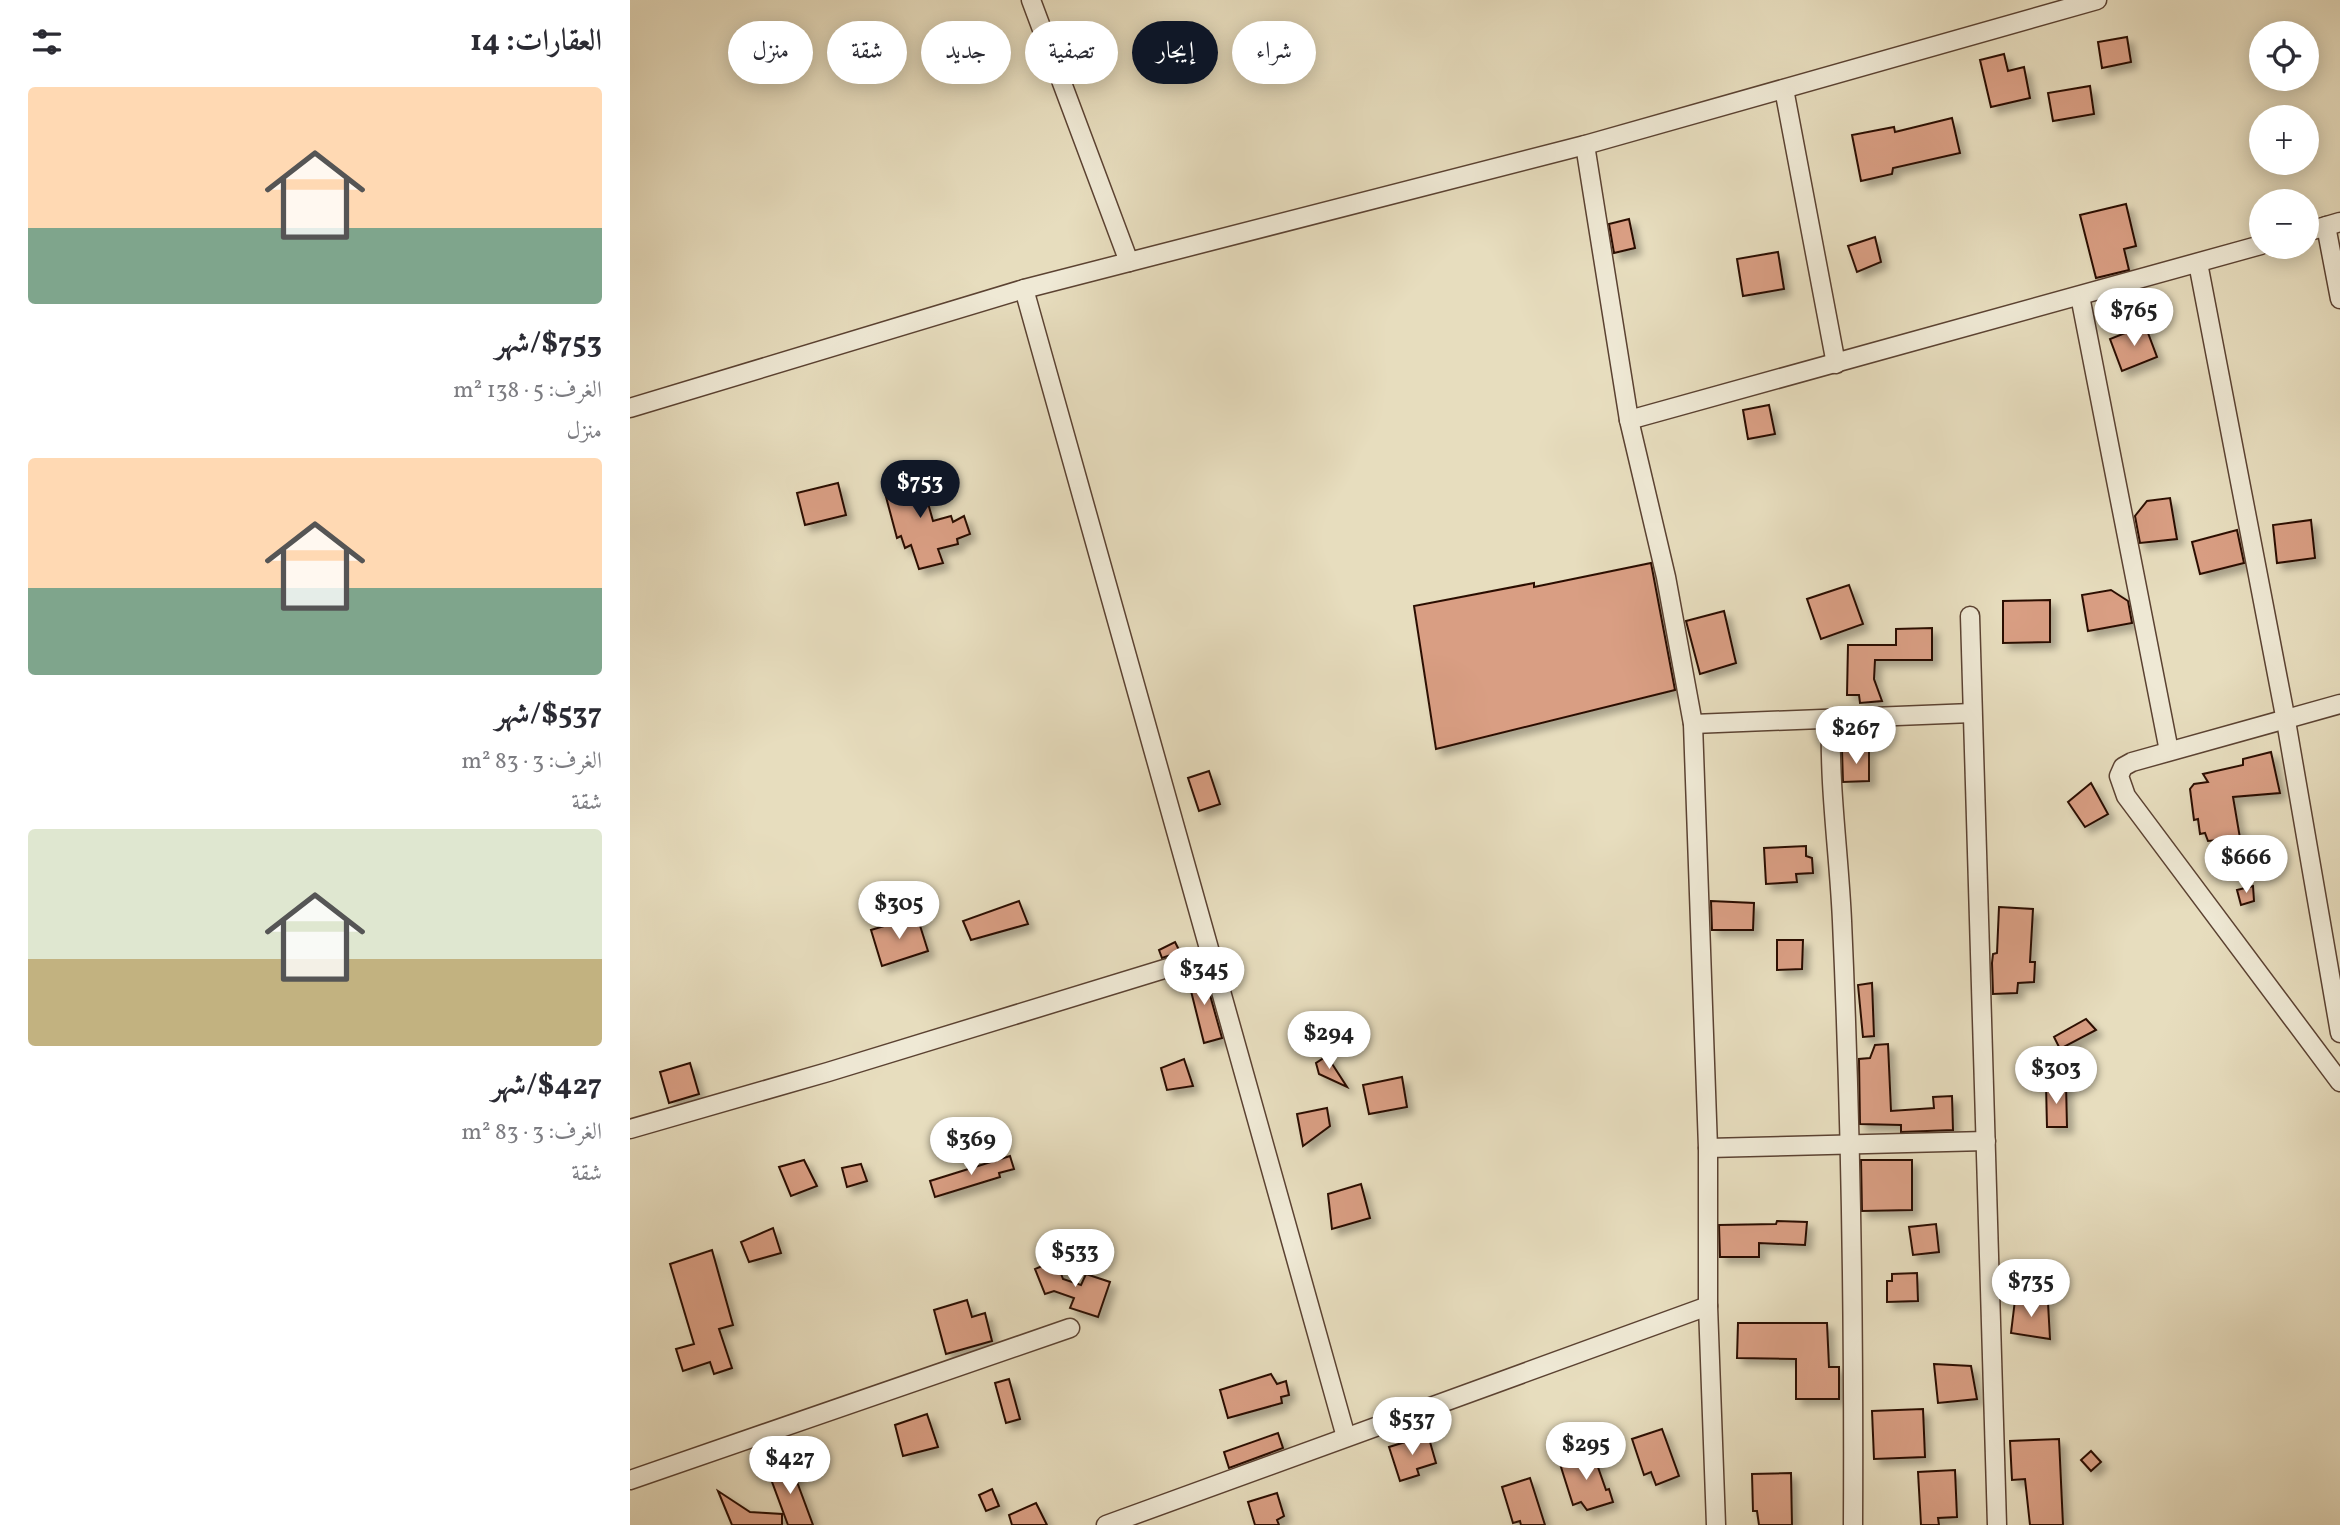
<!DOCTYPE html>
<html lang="ar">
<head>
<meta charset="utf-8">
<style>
  body { margin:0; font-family:Vollkorn,Amiri,serif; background:#f7f7f7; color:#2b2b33; direction:rtl; height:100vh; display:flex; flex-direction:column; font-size:26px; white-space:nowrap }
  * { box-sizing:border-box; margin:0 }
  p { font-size:23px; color:#7c7c81 }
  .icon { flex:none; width:38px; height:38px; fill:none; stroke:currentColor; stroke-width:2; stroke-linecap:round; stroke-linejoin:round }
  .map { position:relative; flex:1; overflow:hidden; direction:ltr }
  .sheet { display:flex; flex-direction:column; background:#fff; width:630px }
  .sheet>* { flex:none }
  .guide { position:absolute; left:21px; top:21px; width:665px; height:63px; direction:rtl; display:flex; gap:14px }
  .controls { position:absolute; left:1619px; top:21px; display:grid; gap:14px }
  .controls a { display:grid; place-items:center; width:70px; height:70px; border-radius:50%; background:#fff; box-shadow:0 4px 18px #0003; font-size:35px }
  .price { position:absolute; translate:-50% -60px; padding:0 16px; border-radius:24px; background:#fff; color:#222; font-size:23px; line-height:46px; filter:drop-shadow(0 2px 4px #0008) }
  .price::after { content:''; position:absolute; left:50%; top:42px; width:21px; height:16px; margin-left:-10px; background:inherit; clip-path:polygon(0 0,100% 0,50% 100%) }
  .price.on { background:#111827; color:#fff }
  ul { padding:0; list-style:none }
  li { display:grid; align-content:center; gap:14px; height:371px; padding:0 28px }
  li span { display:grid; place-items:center; height:217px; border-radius:7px; color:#555 }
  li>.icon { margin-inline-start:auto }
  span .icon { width:126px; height:126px; fill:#fffc; stroke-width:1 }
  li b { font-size:30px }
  h2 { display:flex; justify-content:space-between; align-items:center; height:84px; padding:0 28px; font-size:30px }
  .tag { padding:0 24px; border-radius:32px; background:#fff; box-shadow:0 4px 18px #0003; font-size:24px; line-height:63px }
  .tag.on { background:#111827; color:#fff }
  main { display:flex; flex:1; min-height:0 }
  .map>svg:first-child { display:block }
  .building { fill:#d99e83; stroke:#2c0e03; stroke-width:2; filter:url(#shadow) }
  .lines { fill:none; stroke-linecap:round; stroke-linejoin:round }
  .minor-casing { stroke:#5b4232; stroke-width:21 }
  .minor { stroke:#efe9d5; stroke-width:18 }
</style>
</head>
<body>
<main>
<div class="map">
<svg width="1710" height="1525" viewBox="0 0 1710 1525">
  <defs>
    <filter id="shadow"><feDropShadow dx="6" dy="6" stdDeviation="3.5" flood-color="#0004"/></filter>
  </defs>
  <rect width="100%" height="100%" fill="#e7ddbe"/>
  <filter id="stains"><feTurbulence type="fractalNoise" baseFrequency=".00286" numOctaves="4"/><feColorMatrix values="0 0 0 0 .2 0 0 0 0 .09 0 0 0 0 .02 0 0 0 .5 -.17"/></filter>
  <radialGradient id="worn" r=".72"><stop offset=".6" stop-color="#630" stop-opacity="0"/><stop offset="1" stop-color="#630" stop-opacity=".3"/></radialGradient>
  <g class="building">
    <path d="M1497,37L1501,62L1472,68L1468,42Z"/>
    <path d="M1374,54L1378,71L1394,67L1400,98L1361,107L1350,60Z"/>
    <path d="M1460,86L1464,114L1423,121L1418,93Z"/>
    <path d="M1322,118L1330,153L1263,168L1262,174L1231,181L1222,135L1264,127L1265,132Z"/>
    <path d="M1496,204L1506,246L1494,249L1499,270L1466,278L1450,215Z"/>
    <path d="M999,219L1005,248L984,253L979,224Z"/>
    <path d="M1245,237L1251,262L1227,272L1218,246Z"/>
    <path d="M1148,252L1154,289L1113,296L1107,259Z"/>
    <path d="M1515,325L1527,357L1492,371L1480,339Z"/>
    <path d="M1139,405L1145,434L1118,439L1113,410Z"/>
    <path d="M289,471L303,521L321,516L323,522L334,516L340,534L327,539L328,544L308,549L313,563L289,569L281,545L275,548L271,536L267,538L252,482Z"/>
    <path d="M208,483L216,515L175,525L167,493Z"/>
    <path d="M1540,498L1547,539L1510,543L1505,516L1517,501Z"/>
    <path d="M1681,520L1685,558L1647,563L1643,525Z"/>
    <path d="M1607,530L1614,563L1570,574L1562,542Z"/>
    <path d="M1021,563L1045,690L806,749L784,606L904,583V587Z"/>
    <path d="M1219,585L1233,624L1191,639L1177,599Z"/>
    <path d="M1481,590L1498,601L1502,623L1458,631L1452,595Z"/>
    <path d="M1420,600V642L1373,643V601Z"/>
    <path d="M1094,611L1106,663L1070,674L1056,621Z"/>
    <path d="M1302,628V660H1245L1244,679L1252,701L1230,703L1229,695H1217L1218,645H1266V629Z"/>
    <path d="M1212,750H1239V781L1213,782Z"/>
    <path d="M1641,752L1650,793L1603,797L1610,838L1578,841L1575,833L1570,834L1568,819L1564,820L1560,789L1564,784L1578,782L1573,774L1613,765V759Z"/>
    <path d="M579,771L590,804L569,811L558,778Z"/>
    <path d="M1461,783L1478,814L1455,827L1438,802Z"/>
    <path d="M1176,846V856L1182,858L1183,873L1166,874L1167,882L1136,884L1134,848Z"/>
    <path d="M1623,886L1624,901L1611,905L1607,890Z"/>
    <path d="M389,901L398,924L341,940L333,921Z"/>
    <path d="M1081,901L1124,903L1123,930H1082Z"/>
    <path d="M1369,907L1403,909L1400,962H1405L1404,982L1388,983L1387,993L1363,994L1362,963L1363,954L1367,953Z"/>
    <path d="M287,916L298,951L252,966L241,930Z"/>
    <path d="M1147,940H1173L1172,969L1147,970Z"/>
    <path d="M545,942L550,952L532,958L529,950Z"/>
    <path d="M573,970L592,1038L574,1043L557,975Z"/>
    <path d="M1242,983L1244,1036L1233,1037L1228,985Z"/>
    <path d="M1456,1019L1466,1030L1430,1049L1424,1037Z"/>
    <path d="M1258,1044L1261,1111L1304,1108L1303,1097L1322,1096L1323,1130L1271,1132V1125L1230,1124L1229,1059L1240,1058L1245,1045Z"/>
    <path d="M697,1056L717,1087L689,1074L686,1063Z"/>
    <path d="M554,1059L563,1086L537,1090L531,1068Z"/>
    <path d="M60,1063L69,1094L39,1103L30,1072Z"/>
    <path d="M772,1077L777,1107L739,1114L733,1085Z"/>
    <path d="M1416,1084H1436L1437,1127H1417Z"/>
    <path d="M697,1108L700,1126L673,1146L667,1114Z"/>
    <path d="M380,1156L384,1169L369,1173L370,1177L305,1197L300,1181Z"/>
    <path d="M174,1160L187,1186L161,1196L149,1167Z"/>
    <path d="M1231,1160H1282V1210L1232,1211Z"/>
    <path d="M231,1164L237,1181L217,1187L212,1168Z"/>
    <path d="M731,1184L740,1218L702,1229L698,1194Z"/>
    <path d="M1147,1221L1177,1222L1175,1245L1129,1243V1257H1090L1089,1225L1146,1224Z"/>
    <path d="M1306,1224L1309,1252L1283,1255L1279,1227Z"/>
    <path d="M143,1228L151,1253L119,1262L111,1242Z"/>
    <path d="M82,1250L103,1325L89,1329L102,1368L84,1374L80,1362L53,1371L46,1349L64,1344L40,1264Z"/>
    <path d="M426,1260L433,1279L451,1285L456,1274L480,1282L468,1317L440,1308L444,1298L424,1291L415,1294L405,1269Z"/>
    <path d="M1287,1273L1288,1301L1257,1302V1281H1262V1274Z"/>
    <path d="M337,1300L342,1317L355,1313L362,1341L316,1354L304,1310Z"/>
    <path d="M1385,1300L1418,1303L1420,1339L1381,1333Z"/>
    <path d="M1108,1323H1197L1199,1367H1209V1399H1166V1359L1107,1358Z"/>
    <path d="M1304,1364L1341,1366L1347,1399L1308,1403Z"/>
    <path d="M641,1374L647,1384L656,1381L659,1395L651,1397L652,1403L598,1418L590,1390Z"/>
    <path d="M379,1379L390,1419L376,1423L365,1383Z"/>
    <path d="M1293,1409L1295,1457L1244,1459L1242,1411Z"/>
    <path d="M297,1414L308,1447L273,1456L265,1425Z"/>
    <path d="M1032,1429L1049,1476L1026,1485L1021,1472L1014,1475L1002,1439Z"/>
    <path d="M648,1433L653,1448L599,1468L594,1452Z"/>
    <path d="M798,1435L806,1463L787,1469L789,1475L770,1481L759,1447Z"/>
    <path d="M1429,1439L1433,1525H1400L1395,1479L1382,1480L1380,1441Z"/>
    <path d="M1461,1451L1471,1462L1461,1471L1451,1460Z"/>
    <path d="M963,1453L976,1490L979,1489L983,1502L957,1510L951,1502L943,1505L930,1464Z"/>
    <path d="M160,1463L183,1525H158L138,1471Z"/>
    <path d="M1325,1470L1327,1517L1308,1518L1309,1525H1291L1288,1472Z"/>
    <path d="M1161,1473L1162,1525H1129L1127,1511H1123L1122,1474Z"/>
    <path d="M900,1478L915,1525H891L890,1521L883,1523L872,1487Z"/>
    <path d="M362,1489L369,1506L356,1511L349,1495Z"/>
    <path d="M88,1491L120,1512L152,1514V1525H102Z"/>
    <path d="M647,1493L654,1516L647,1520L649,1525H625L618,1502Z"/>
    <path d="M406,1503L417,1525H382L379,1515Z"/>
  </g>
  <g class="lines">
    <g class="minor-casing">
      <g id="minor">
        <path d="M1154,89L1206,364"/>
        <path d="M955,145L999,420L1036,577L1063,724L1078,1148V1306L1086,1525"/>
        <path d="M1696,226L1710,299"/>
        <path d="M1676,232L1710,222"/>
        <path d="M499,262L955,145L1467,0"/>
        <path d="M1568,263L1656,721L1710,1033"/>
        <path d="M394,289L716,1437"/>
        <path d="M1450,296L1539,751"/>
        <path d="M0,408L394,289L499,262L401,0"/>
        <path d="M999,420L1631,245"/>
        <path d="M1340,616L1367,1525"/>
        <path d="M1710,704L1502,762L1493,767L1489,776L1496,796L1710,1082"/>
        <path d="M1201,720C1199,788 1209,854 1212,921C1221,1122 1224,1324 1223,1525"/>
        <path d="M1063,724L1342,713"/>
        <path d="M0,1129L198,1072L580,955"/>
        <path d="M1078,1148L1356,1141"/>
        <path d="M0,1480L440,1328"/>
        <path d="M476,1525L1078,1306"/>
      </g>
    </g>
    <use href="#minor" class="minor"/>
  </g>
  <rect width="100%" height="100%" filter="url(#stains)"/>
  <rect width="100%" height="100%" fill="url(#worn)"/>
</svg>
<div class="controls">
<a><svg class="icon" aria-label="locate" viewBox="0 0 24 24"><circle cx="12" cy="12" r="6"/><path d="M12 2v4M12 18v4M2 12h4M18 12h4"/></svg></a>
<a>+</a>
<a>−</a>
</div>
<b class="price" style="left:1504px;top:348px">$765</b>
<b class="price on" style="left:290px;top:520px">$753</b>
<b class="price" style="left:1226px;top:766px">$267</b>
<b class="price" style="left:1616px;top:895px">$666</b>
<b class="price" style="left:269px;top:941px">$305</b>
<b class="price" style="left:574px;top:1007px">$345</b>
<b class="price" style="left:699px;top:1071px">$294</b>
<b class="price" style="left:1426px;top:1106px">$303</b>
<b class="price" style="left:341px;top:1177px">$369</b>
<b class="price" style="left:445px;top:1289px">$533</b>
<b class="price" style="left:1401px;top:1319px">$735</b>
<b class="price" style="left:782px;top:1457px">$537</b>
<b class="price" style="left:956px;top:1482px">$295</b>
<b class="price" style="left:160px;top:1496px">$427</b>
<div class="guide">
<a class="tag">شراء</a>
<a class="tag on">إيجار</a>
<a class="tag">تصفية</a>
<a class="tag">جديد</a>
<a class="tag">شقة</a>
<a class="tag">منزل</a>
</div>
</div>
<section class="sheet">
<h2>العقارات: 14<svg class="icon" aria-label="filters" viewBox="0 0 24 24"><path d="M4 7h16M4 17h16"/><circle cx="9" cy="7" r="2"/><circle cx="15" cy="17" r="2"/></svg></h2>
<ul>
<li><span style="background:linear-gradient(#ffd9b3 65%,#7fa58c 0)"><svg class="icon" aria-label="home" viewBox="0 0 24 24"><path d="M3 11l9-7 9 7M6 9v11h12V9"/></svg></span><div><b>$753/شهر</b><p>الغرف: 5 · 138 m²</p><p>منزل</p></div></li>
<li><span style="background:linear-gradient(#ffd9b3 60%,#7fa58c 0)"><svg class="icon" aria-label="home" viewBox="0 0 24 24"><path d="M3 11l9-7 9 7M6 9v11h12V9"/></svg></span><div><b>$537/شهر</b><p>الغرف: 3 · 83 m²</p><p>شقة</p></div></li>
<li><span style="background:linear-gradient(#dfe7d0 60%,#c2b280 0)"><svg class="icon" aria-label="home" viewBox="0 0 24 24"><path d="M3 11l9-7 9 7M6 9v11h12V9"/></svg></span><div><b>$427/شهر</b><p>الغرف: 3 · 83 m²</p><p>شقة</p></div></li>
</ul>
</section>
</main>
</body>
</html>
